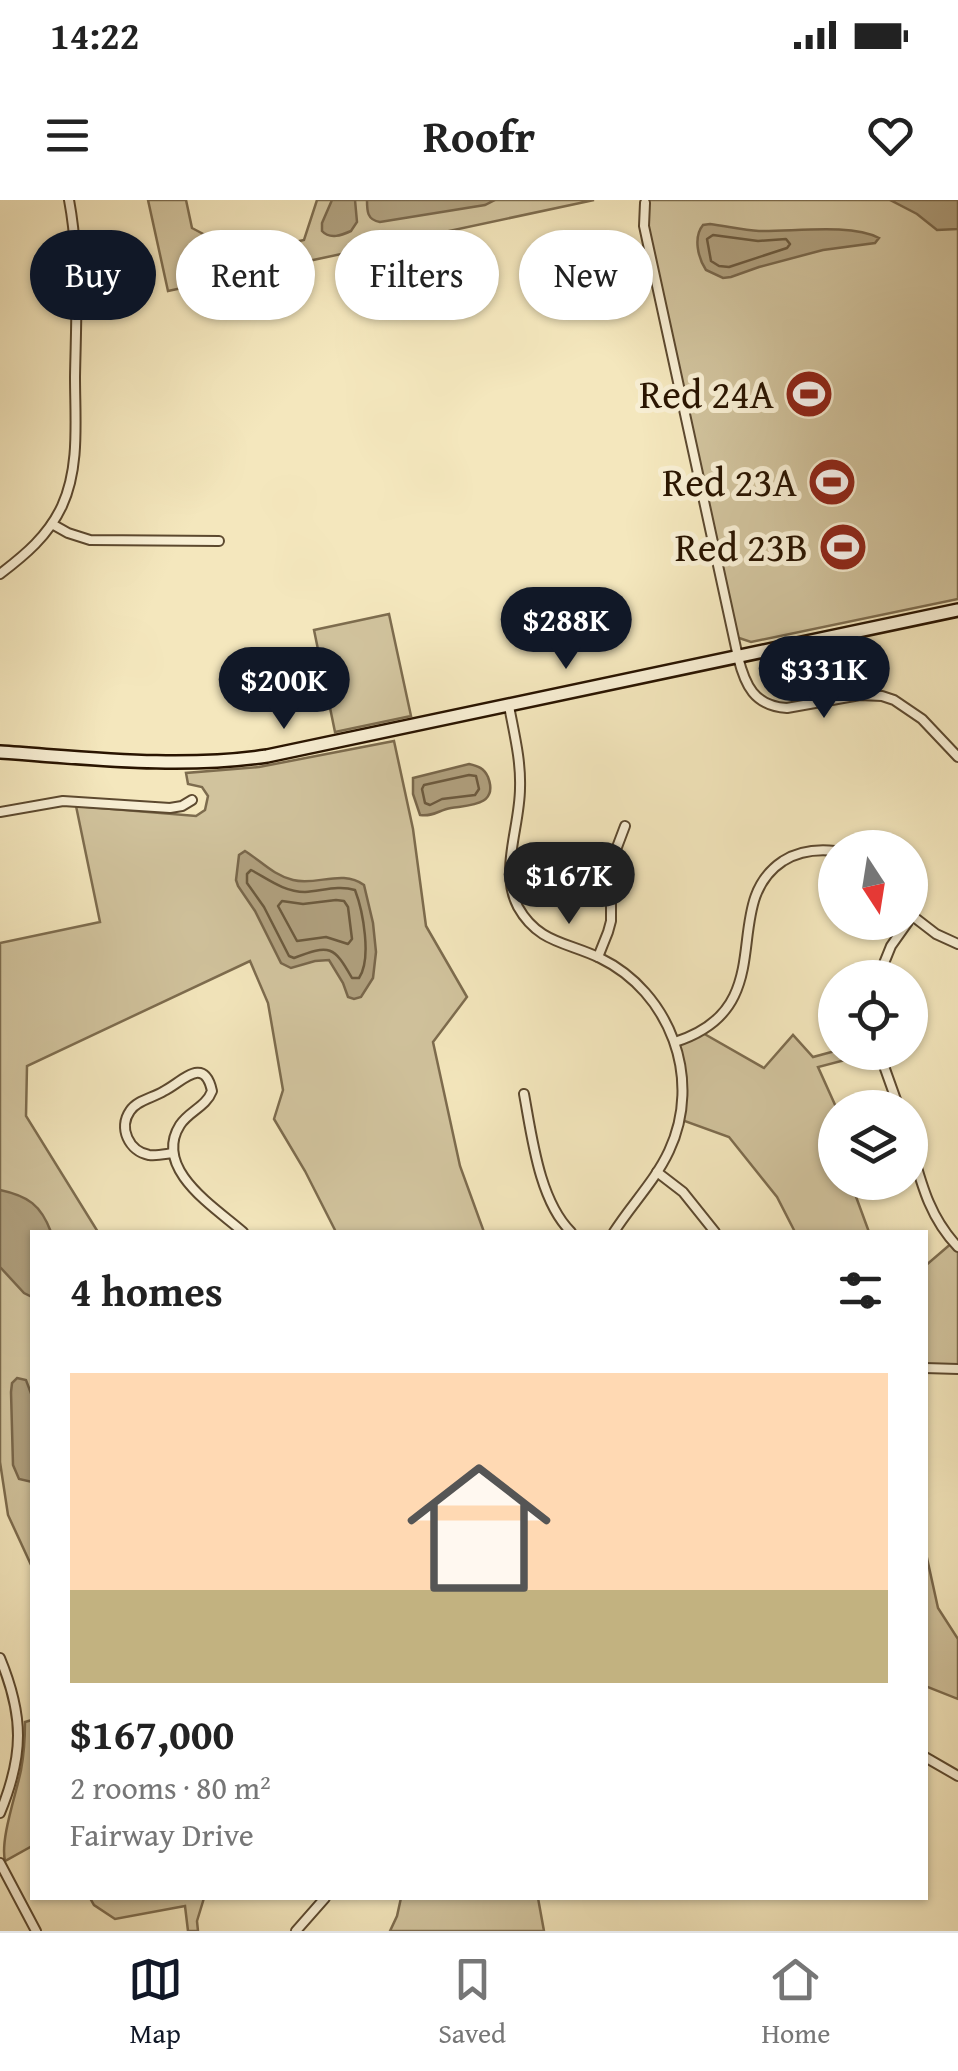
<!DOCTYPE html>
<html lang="en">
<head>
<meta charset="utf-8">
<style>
  body { margin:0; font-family:"Gentium Book Plus",serif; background:#f6f6f6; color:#222; height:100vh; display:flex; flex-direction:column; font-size:38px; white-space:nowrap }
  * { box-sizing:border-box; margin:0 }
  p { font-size:32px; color:#767676 }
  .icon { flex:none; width:55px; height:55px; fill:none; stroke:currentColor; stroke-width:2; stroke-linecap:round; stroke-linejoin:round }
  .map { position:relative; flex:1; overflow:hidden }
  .side { position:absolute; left:30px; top:1030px; width:898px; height:670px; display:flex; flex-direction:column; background:#fff; border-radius:0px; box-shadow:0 2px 8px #0004 }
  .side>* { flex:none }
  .top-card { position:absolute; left:30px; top:30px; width:900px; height:90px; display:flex; gap:20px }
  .needle { width:65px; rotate:168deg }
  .buttons { position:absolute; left:818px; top:630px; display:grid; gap:20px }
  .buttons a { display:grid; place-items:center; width:110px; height:110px; border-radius:50%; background:#fff; box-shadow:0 2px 8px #0004; font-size:50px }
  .price { position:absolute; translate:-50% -85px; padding:0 22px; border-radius:35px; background:#111827; color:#fff; font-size:32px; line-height:65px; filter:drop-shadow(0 2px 5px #0008) }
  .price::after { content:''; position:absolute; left:50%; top:60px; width:30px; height:22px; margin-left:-15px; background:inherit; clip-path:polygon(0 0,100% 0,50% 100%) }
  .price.current { background:#222; color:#fff }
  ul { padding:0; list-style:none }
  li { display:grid; align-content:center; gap:20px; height:530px; padding:0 40px }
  li span { display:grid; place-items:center; height:310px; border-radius:0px; color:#555 }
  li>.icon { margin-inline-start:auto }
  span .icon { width:180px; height:180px; fill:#fffc; stroke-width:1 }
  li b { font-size:42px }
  h2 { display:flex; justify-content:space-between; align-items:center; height:120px; padding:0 40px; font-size:42px }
  .chip { padding:0 35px; border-radius:45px; background:#fff; box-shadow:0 2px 8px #0004; font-size:35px; line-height:90px }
  .chip.current { background:#111827; color:#fff }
  .status { display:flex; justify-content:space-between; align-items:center; height:70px; padding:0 50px; background:#fff; direction:ltr }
  .status svg { height:28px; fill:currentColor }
  header { display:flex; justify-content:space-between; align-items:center; height:130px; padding:0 40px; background:#fff; font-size:45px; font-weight:800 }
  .tabs { display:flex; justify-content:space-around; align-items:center; height:140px; border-top:2px solid #e0e0e0; background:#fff; font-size:28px; color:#767676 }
  .tabs a { display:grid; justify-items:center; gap:5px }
  .tabs .current { color:#111827 }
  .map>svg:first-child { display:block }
  .green { fill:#d1c39d; stroke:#7d6c4e; stroke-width:2.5 }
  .water { fill:#af9f7d; stroke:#79674b; stroke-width:2.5 }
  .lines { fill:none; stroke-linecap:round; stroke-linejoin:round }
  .shore { stroke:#6c5a3e; stroke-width:2.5 }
  .minor-casing { stroke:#5c492f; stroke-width:12 }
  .secondary-casing { stroke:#291400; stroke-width:16 }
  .minor { stroke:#f8efd4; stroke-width:8 }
  .secondary { stroke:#f8efd4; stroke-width:11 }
  .labels { text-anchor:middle; stroke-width:10; stroke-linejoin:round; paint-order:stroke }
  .poi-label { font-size:40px; fill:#291400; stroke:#f8efd4; text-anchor:end }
</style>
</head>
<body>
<div class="status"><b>14:22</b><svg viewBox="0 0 49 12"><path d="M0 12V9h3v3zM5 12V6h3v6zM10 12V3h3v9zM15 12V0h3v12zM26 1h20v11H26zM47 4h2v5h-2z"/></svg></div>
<header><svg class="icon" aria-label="menu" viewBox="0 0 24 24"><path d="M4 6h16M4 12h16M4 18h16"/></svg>Roofr<svg class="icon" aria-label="heart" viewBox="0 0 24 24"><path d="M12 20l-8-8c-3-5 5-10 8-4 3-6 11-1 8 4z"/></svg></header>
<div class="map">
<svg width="958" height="1731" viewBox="0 0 958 1731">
  <rect width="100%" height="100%" fill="#f4e7bd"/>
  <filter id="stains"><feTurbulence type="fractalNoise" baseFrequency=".002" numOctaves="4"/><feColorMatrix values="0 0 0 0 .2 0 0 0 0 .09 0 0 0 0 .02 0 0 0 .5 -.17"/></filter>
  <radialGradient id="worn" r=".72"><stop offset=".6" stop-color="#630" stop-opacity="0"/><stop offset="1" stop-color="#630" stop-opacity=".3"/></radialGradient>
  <g class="green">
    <path d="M148,0H186L192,28L241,54L304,40L317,0H594L168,91Z"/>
    <path d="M644,0H958V399L751,442L733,436L644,27Z"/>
    <path d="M389,414L411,516L335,532L314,430Z"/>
    <path d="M394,541L413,629L426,726L467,797L433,842L460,966L484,1032H336L305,971L274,919L283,890L268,803L250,761L27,866L26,916L98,1032H32V1367L8,1315L0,1262V743L100,722L76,606L196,616L205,610L208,596L202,587L188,584L186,573L259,567Z"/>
    <path d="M701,832L764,868L793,835L813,857L835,851L872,853L818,867L836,907L835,982L851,983L869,1032H795L777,997L729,937L679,919L683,890L675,842Z"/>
    <path d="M953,1042L958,1047V1169L925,1168V1066Z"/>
    <path d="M925,1349L938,1408L958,1439V1499L925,1486Z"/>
    <path d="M32,1520V1646L5,1661C0,1639 16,1595 21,1570C24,1554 25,1538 25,1522Z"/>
    <path d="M90,1698H204L197,1721L198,1731H188L185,1706L115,1719L94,1705Z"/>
    <path d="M401,1698H538L544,1731H390L397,1716Z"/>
  </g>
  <g class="water">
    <path d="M332,0H355L357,22L351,31C342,35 330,40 322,31V23Z"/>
    <path d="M367,0H495L485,5L380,22C367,20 367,11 367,0Z"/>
    <path d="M890,0H958V29L937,30L917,14Z"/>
    <path d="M710,24C726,26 743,30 759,31C792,32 850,23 879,38L875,43L823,50L759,67L731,77L723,78L706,70C698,58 693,37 703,25Z"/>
    <path d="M469,564C478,566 484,568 488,577C499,606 469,605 451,608C439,610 433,617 420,615L413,594V578Z"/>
    <path d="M245,651C261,661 273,675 293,680C317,686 342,669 364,685L373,723L376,752L373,778L361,797L354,799L348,797L343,783L329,760L315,761L291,768L281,763L255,711L238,686L236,680L239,655Z"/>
    <path d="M0,990C28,996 41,1005 51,1032H32V1097L24,1093L0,1067Z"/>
    <path d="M17,1178L26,1180L32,1196V1282L19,1279L13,1265L11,1192L12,1183Z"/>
  </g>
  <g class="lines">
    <g class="shore">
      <path d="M713,35L758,41L786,39L790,44L787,48L729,67L719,66L711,61L707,39Z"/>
      <path d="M469,575L476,576L479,589L475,595L442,599L430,605L425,603L422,589L424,585Z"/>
      <path d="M251,670C268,679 284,692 305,692C322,691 338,685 355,690C363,711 372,759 359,778H352C334,746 330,744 294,758L289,756L264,707L247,683V674Z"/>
      <path d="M336,700L344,701L348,707L352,739L348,744L326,737L297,741L278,706L282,701L303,704Z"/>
    </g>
    <g class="minor-casing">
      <g id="minor">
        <path d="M645,3L644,26L738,457C745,485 754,506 787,508L860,495L882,496L894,500L922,519L958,557"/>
        <path d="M52,324L68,333L90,340L219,341"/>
        <path d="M0,374C25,355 48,336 62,306C80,267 75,220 75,177C76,118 80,58 69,0"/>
        <path d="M509,506C514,533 521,560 520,588C520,627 499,671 518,707C538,743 567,742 600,758C670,792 703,879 669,951C655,981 631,1005 614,1032"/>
        <path d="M0,612L63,601L170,608L182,606L192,600"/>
        <path d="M910,714L936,734L958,744"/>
        <path d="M598,757L608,732L611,721V663L625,626"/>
        <path d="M878,778L891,746L908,722"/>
        <path d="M675,842C700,834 722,821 734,796C756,751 736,692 783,661C799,651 817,649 835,651"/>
        <path d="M879,852L899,908"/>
        <path d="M524,894C532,937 539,1000 571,1032"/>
        <path d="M910,943C921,982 929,1017 958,1047"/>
        <path d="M173,953C165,954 157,956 149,955C129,951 118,928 130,911C137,900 153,898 164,891C182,882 204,855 212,891C206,907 189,911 180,925C152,969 216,1008 243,1032"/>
        <path d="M657,972L683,992L715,1032"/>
        <path d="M925,1168L958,1169"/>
        <path d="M0,1458C24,1516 24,1555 0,1613"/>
        <path d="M925,1557L958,1576"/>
        <path d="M0,1663L36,1731"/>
        <path d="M296,1731L325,1698"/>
      </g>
    </g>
    <g class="secondary-casing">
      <path id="secondary" d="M0,552C89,558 178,569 267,556L958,410"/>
    </g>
    <use href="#minor" class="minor"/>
    <use href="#secondary" class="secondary"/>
  </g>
  <defs>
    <g id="stadium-disc" transform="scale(2.5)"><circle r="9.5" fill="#8f2418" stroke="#f8efd4"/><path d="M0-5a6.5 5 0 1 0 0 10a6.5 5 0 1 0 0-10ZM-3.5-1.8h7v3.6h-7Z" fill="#fff"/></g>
  </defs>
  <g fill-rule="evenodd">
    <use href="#stadium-disc" x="809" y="194"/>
    <use href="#stadium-disc" x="832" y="282"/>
    <use href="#stadium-disc" x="843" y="347"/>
  </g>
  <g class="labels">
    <g class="poi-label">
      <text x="774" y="208">Red 24A</text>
      <text x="797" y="296">Red 23A</text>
      <text x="808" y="361">Red 23B</text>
    </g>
  </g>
  <rect width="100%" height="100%" filter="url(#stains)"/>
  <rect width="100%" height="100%" fill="url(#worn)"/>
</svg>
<div class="buttons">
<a><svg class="needle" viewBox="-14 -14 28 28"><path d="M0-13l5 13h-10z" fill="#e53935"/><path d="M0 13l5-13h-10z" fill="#767676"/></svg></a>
<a><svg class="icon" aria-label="locate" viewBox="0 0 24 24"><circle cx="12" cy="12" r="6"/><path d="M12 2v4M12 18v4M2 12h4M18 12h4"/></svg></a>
<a><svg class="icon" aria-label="layers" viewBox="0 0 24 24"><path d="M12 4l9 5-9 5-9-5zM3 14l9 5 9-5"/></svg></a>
</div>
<b class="price" style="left:566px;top:472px">$288K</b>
<b class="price" style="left:824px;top:521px">$331K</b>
<b class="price" style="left:284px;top:532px">$200K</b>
<b class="price current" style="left:569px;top:727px">$167K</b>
<div class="top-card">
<a class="chip current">Buy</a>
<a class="chip">Rent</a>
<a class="chip">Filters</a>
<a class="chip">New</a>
</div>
<section class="side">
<h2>4 homes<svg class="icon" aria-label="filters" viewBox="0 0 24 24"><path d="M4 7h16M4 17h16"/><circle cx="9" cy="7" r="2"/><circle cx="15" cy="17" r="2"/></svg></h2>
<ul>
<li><span style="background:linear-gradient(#ffd9b3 70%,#c2b280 0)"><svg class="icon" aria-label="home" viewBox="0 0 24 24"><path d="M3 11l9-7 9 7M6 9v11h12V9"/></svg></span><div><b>$167,000</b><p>2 rooms · 80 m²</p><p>Fairway Drive</p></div></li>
</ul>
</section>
</div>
<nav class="tabs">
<a class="current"><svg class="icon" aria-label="map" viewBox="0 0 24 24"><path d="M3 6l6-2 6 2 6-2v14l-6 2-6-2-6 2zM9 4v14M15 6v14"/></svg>Map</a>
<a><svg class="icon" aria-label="saved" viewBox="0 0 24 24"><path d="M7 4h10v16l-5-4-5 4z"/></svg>Saved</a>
<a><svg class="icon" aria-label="home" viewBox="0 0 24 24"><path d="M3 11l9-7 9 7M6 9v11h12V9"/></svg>Home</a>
</nav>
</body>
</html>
